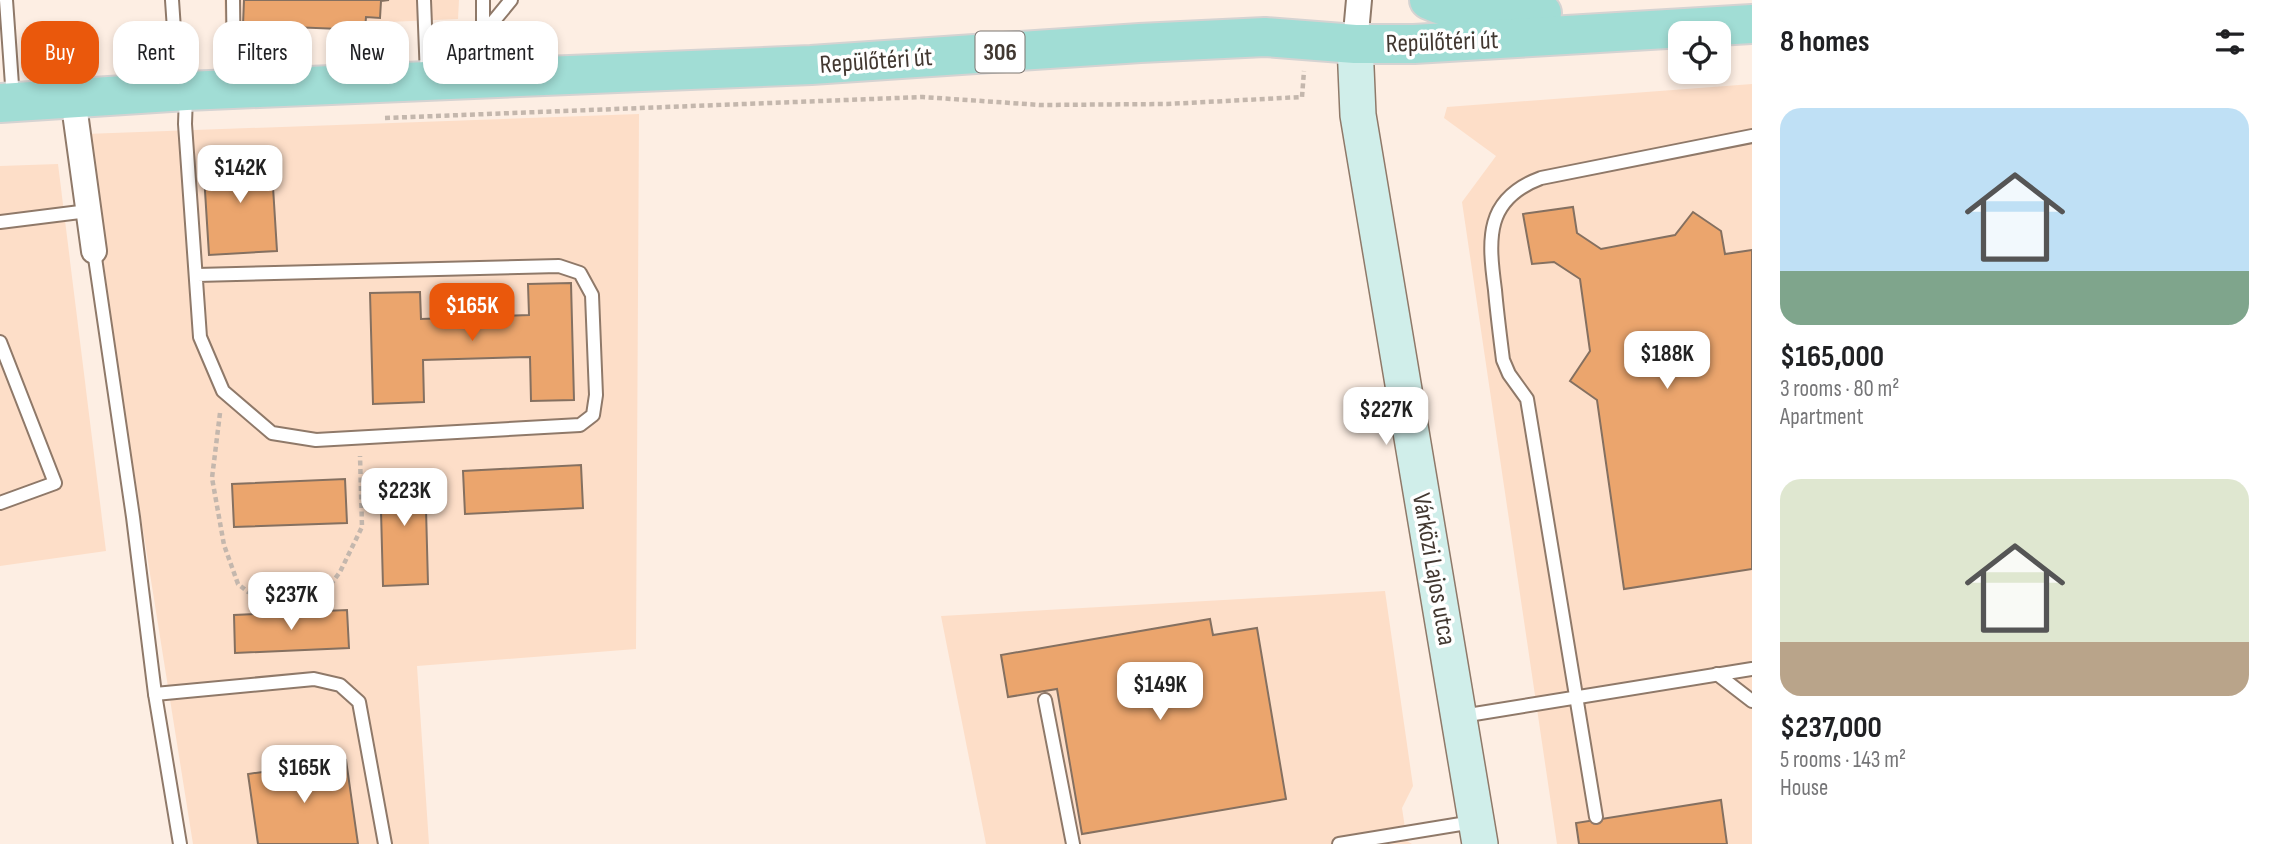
<!DOCTYPE html>
<html lang="en">
<head>
<meta charset="utf-8">
<style>
  body { margin:0; font-family:"Sofia Sans Condensed",sans-serif; background:#f2f2f2; color:#202124; height:100vh; display:flex; flex-direction:column; font-size:26px; white-space:nowrap }
  * { box-sizing:border-box; margin:0 }
  p { font-size:23px; color:#757577 }
  .icon { flex:none; width:38px; height:38px; fill:none; stroke:currentColor; stroke-width:2; stroke-linecap:round; stroke-linejoin:round }
  .map { position:relative; flex:1; overflow:hidden }
  .panel { display:flex; flex-direction:column; background:#fff; width:525px }
  .panel>* { flex:none }
  .hud { position:absolute; left:21px; top:21px; width:665px; height:63px; display:flex; gap:14px }
  .controls { position:absolute; left:1668px; top:21px; display:grid; gap:14px }
  .controls a { display:grid; place-items:center; width:63px; height:63px; border-radius:14px; background:#fff; box-shadow:0 4px 10px #0003; font-size:35px }
  .price { position:absolute; translate:-50% -60px; padding:0 16px; border-radius:14px; background:#fff; color:#222; font-size:23px; line-height:46px; filter:drop-shadow(0 2px 4px #0008) }
  .price::after { content:''; position:absolute; left:50%; top:42px; width:21px; height:16px; margin-left:-10px; background:inherit; clip-path:polygon(0 0,100% 0,50% 100%) }
  .price.on { background:#ea580c; color:#fff }
  ul { padding:0; list-style:none }
  li { display:grid; align-content:center; gap:14px; height:371px; padding:0 28px }
  li span { display:grid; place-items:center; height:217px; border-radius:21px; color:#555 }
  li>.icon { margin-inline-start:auto }
  span .icon { width:126px; height:126px; fill:#fffc; stroke-width:1 }
  li b { font-size:30px }
  h2 { display:flex; justify-content:space-between; align-items:center; height:84px; padding:0 28px; font-size:30px }
  .pill { padding:0 24px; border-radius:21px; background:#fff; box-shadow:0 4px 10px #0003; font-size:24px; line-height:63px }
  .pill.on { background:#ea580c; color:#fff }
  main { display:flex; flex:1; min-height:0 }
  .map>svg:first-child { display:block }
  .built { fill:#fddec8 }
  .building { fill:#eba56d; stroke:#857060; stroke-width:2 }
  .lines { fill:none; stroke-linecap:round; stroke-linejoin:round }
  .lane-casing { stroke:#8f7969; stroke-width:16 }
  .street-casing { stroke:#8f7969; stroke-width:28 }
  .secondary-casing { stroke:#8f7969; stroke-width:38 }
  .primary-casing { stroke:#d5d3d2; stroke-width:42 }
  .path { stroke:#c4b7ad; stroke-width:4.5; stroke-dasharray:5 3.5; stroke-linecap:butt }
  .lane { stroke:#fff; stroke-width:12 }
  .street { stroke:#fff; stroke-width:24 }
  .secondary { stroke:#d0eeea; stroke-width:35 }
  .primary { stroke:#a1ddd5; stroke-width:38 }
  .labels { text-anchor:middle; stroke-width:7; stroke-linejoin:round; paint-order:stroke }
  .shield { fill:#fff; stroke:#7b746f; stroke-width:2 }
  .shield-label { font-size:24px; font-weight:bold; fill:#423831 }
  .street-label { font-size:26px; fill:#423831; stroke:#fff }
</style>
</head>
<body>
<main>
<div class="map">
<svg width="1752" height="844" viewBox="0 0 1752 844">
  <rect width="100%" height="100%" fill="#fdeee3"/>
  <g class="built">
    <path d="M224,0H459L458,19L225,29Z"/>
    <path d="M1752,84V844H1557L1462,202L1496,156L1444,118L1447,107Z"/>
    <path d="M639,114L636,649L417,666L429,844H193L129,442L85,134Z"/>
    <path d="M58,164L106,551L0,566V166Z"/>
    <path d="M1385,591L1413,786L1402,808L1407,841L1412,844H986L941,616Z"/>
  </g>
  <g class="building">
    <path d="M244,0H389L381,1L380,18L366,17L365,30L243,25Z"/>
    <path d="M271,155L277,251L209,255L203,159Z"/>
    <path d="M1573,207L1577,233L1601,249L1675,235L1693,212L1721,231L1725,254L1752,250V569L1624,589L1597,400L1570,381L1590,351L1580,279L1554,262L1532,264L1523,214Z"/>
    <path d="M571,283L574,400L531,401L530,357L423,360L424,402L373,404L370,293L420,292L421,319L529,315L528,284Z"/>
    <path d="M581,465L583,508L465,514L463,471Z"/>
    <path d="M425,471L428,584L383,586L380,473Z"/>
    <path d="M345,479L347,523L234,527L232,484Z"/>
    <path d="M347,610L349,648L235,653L234,615Z"/>
    <path d="M1210,619L1213,635L1257,628L1286,799L1082,834L1057,689L1008,697L1001,655Z"/>
    <path d="M346,760L358,844H258L248,774Z"/>
    <path d="M1721,800L1727,844H1579L1576,823Z"/>
  </g>
  <g class="lines">
    <g class="lane-casing">
      <g id="lane">
        <path d="M6,0L13,99"/>
        <path d="M172,0L178,88"/>
        <path d="M424,0L427,77"/>
        <path d="M483,0V34"/>
        <path d="M483,74V34L511,0"/>
        <path d="M232,86L234,77L233,0"/>
        <path d="M186,95L185,124L200,337L223,391L272,433L316,440L580,425L593,415L596,395L592,295L580,273L559,266L197,275"/>
        <path d="M0,222L88,211"/>
        <path d="M94,251L133,517L155,694L180,844"/>
        <path d="M0,342L55,483L0,503"/>
        <path d="M1717,674L1752,701"/>
        <path d="M155,694L314,679L340,685L359,702L385,844"/>
        <path d="M1045,700L1073,844"/>
        <path d="M1462,716L1752,669"/>
        <path d="M1596,817L1527,399L1509,374L1503,360C1500,336 1497,313 1495,290C1488,238 1485,199 1541,178L1752,136"/>
        <path d="M1339,844L1473,822"/>
      </g>
    </g>
    <g class="street-casing">
      <g id="street">
        <path d="M1355,44L1359,0"/>
        <path d="M73,98L94,251"/>
      </g>
    </g>
    <g class="secondary-casing">
      <path id="secondary" d="M1355,44L1358,115L1480,844"/>
    </g>
    <g class="primary-casing">
      <g id="primary">
        <path d="M1429,0C1465,17 1503,13 1542,13"/>
        <path d="M0,103L186,91L811,65L1140,43L1265,37L1355,44H1414L1752,24"/>
      </g>
    </g>
    <g class="path">
      <path d="M385,118L923,97L1040,105L1167,104L1302,97L1304,71"/>
      <path d="M220,413L212,478L224,545L238,584L248,592L328,588L340,572L362,527L360,456"/>
    </g>
    <use href="#lane" class="lane"/>
    <use href="#street" class="street"/>
    <use href="#secondary" class="secondary"/>
    <use href="#primary" class="primary"/>
  </g>
  <g class="labels">
    <rect class="shield" x="975.5" y="31.5" width="49" height="41" rx="5"/>
    <g class="shield-label">
      <text x="1000" y="60">306</text>
    </g>
    <g class="street-label">
      <text transform="translate(1442 41) rotate(-2)" y="9">Repülőtéri út</text>
      <text transform="translate(876 60) rotate(-4)" y="9">Repülőtéri út</text>
      <text transform="translate(1435 569) rotate(80)" y="9">Várközi Lajos utca</text>
    </g>
  </g>
</svg>
<div class="controls">
<a><svg class="icon" aria-label="locate" viewBox="0 0 24 24"><circle cx="12" cy="12" r="6"/><path d="M12 2v4M12 18v4M2 12h4M18 12h4"/></svg></a>
</div>
<b class="price" style="left:240px;top:205px">$142K</b>
<b class="price on" style="left:472px;top:343px">$165K</b>
<b class="price" style="left:1667px;top:391px">$188K</b>
<b class="price" style="left:1386px;top:447px">$227K</b>
<b class="price" style="left:404px;top:528px">$223K</b>
<b class="price" style="left:291px;top:632px">$237K</b>
<b class="price" style="left:1160px;top:722px">$149K</b>
<b class="price" style="left:304px;top:805px">$165K</b>
<div class="hud">
<a class="pill on">Buy</a>
<a class="pill">Rent</a>
<a class="pill">Filters</a>
<a class="pill">New</a>
<a class="pill">Apartment</a>
</div>
</div>
<section class="panel">
<h2>8 homes<svg class="icon" aria-label="filters" viewBox="0 0 24 24"><path d="M4 7h16M4 17h16"/><circle cx="9" cy="7" r="2"/><circle cx="15" cy="17" r="2"/></svg></h2>
<ul>
<li><span style="background:linear-gradient(#bfe0f5 75%,#7fa58c 0)"><svg class="icon" aria-label="home" viewBox="0 0 24 24"><path d="M3 11l9-7 9 7M6 9v11h12V9"/></svg></span><div><b>$165,000</b><p>3 rooms · 80 m²</p><p>Apartment</p></div></li>
<li><span style="background:linear-gradient(#dfe7d0 75%,#b9a48a 0)"><svg class="icon" aria-label="home" viewBox="0 0 24 24"><path d="M3 11l9-7 9 7M6 9v11h12V9"/></svg></span><div><b>$237,000</b><p>5 rooms · 143 m²</p><p>House</p></div></li>
</ul>
</section>
</main>
</body>
</html>
